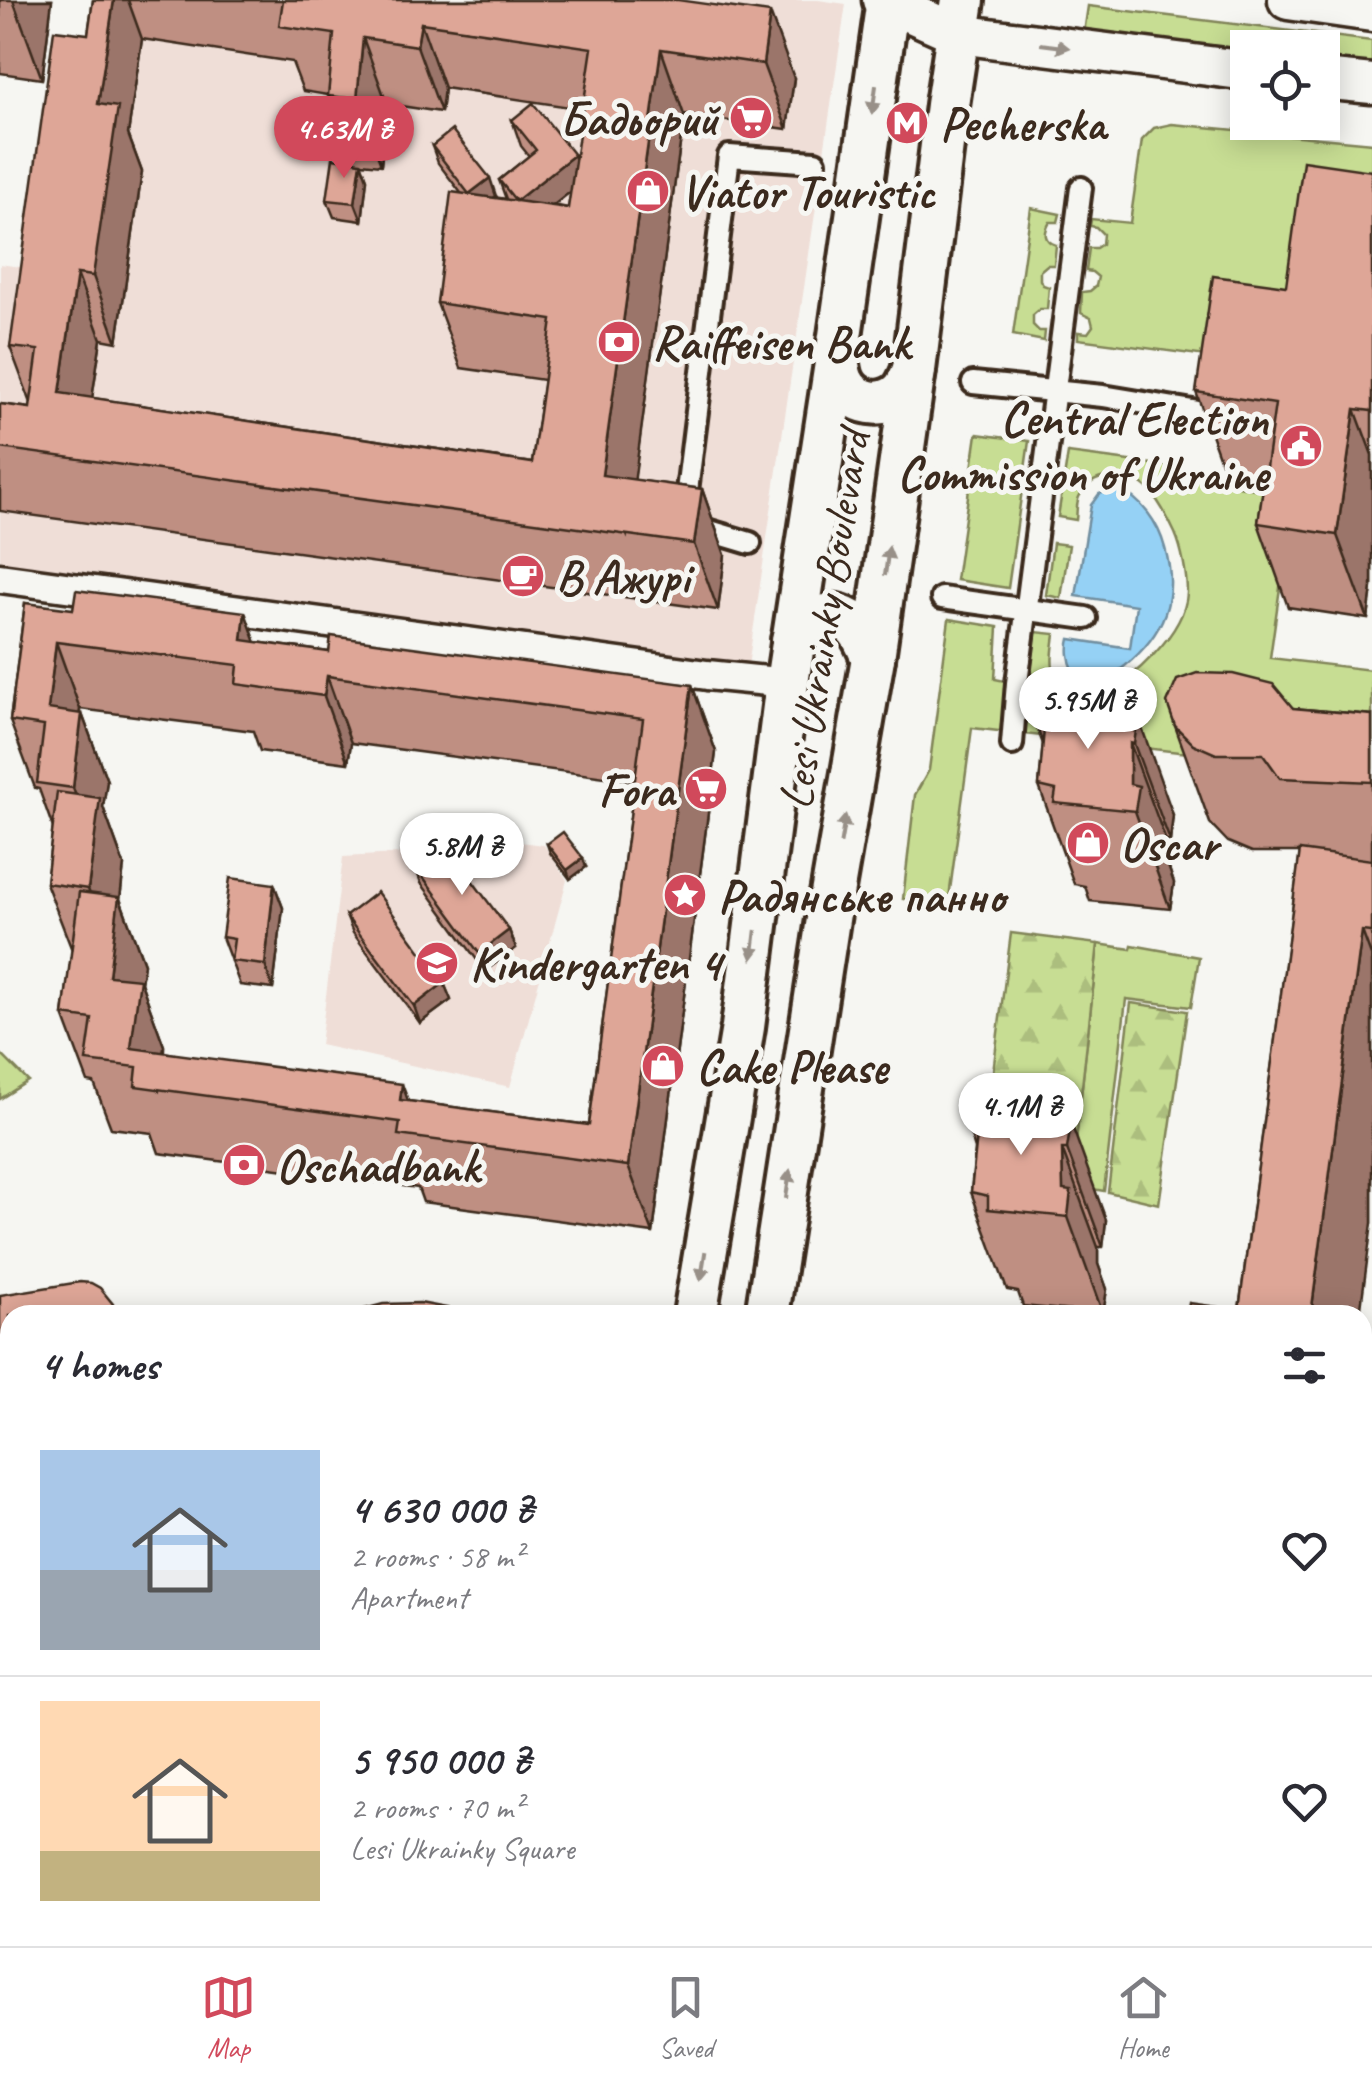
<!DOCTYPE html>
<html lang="en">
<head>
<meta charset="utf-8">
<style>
  body { margin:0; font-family:Caveat,sans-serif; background:#f2f2f3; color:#2b2b33; height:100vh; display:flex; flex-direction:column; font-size:38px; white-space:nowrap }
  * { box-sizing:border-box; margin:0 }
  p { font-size:32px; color:#7c7c81 }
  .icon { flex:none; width:55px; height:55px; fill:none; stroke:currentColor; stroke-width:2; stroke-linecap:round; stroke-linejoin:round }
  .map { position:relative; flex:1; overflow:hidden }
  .panel { position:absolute; left:0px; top:1305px; width:1372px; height:642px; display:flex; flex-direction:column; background:#fff; border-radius:30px 30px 0 0; box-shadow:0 5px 25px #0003 }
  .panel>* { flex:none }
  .fabs { position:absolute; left:1230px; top:30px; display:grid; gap:20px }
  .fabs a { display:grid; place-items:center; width:110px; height:110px; border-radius:0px; background:#fff; box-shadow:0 5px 25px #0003; font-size:50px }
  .price { position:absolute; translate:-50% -85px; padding:0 22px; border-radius:35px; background:#fff; color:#222; font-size:32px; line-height:65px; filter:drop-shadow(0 2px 5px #0008) }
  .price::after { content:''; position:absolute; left:50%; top:60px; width:30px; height:22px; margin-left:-15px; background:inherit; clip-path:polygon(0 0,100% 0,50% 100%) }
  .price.selected { background:#d1495b; color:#fff }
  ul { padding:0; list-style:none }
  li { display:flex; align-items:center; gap:30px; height:250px; padding:0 40px }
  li+li { border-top:2px solid #e1e1e2 }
  li span { display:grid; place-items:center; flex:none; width:280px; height:200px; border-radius:0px; color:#555 }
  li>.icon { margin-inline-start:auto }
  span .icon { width:120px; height:120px; fill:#fffc; stroke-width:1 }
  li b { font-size:42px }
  h2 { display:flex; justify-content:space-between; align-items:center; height:120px; padding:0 40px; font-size:42px }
  .tab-bar { display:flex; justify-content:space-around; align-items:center; height:140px; border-top:2px solid #e1e1e2; background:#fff; font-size:28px; color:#7c7c81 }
  .tab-bar a { display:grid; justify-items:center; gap:5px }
  .tab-bar .selected { color:#d1495b }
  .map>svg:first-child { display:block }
  .built { fill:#efded7 }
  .green { fill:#c7dd93; stroke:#818458; stroke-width:2.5 }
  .forest { fill:url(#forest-firs); stroke:#818458; stroke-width:2.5 }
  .water { fill:#95d1f5; stroke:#718e9f; stroke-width:2.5 }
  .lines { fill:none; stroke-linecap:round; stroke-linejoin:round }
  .pedestrian-casing { stroke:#3b2a1e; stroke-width:28 }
  .minor-casing { stroke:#3b2a1e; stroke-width:35 }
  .secondary-casing { stroke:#3b2a1e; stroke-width:45 }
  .primary-casing { stroke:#3b2a1e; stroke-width:50 }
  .pedestrian { stroke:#f6f6f2; stroke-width:20 }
  .minor { stroke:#f6f6f2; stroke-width:28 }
  .secondary { stroke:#f6f6f2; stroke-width:38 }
  .primary { stroke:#f6f6f2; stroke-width:42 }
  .wall { fill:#bf8f82; stroke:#3b2a1e; stroke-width:2.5; fill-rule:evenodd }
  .shaded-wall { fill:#9b746a; stroke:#3b2a1e; stroke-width:2.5 }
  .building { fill:#dea697; stroke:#3b2a1e; stroke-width:2.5 }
  .oneway { fill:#989088 }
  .labels { text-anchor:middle; stroke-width:10; stroke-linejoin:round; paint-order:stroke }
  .poi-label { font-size:48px; font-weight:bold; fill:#3b2a1e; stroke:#f6f6f2; text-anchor:start }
  .street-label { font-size:48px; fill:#3b2a1e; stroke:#f6f6f2 }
</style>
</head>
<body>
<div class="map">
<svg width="1372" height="1946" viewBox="0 0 1372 1946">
  <defs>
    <pattern id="forest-firs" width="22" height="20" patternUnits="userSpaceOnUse" patternTransform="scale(2.5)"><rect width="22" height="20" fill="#c7dd93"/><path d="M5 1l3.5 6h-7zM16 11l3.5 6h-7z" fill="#acbe7e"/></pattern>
  </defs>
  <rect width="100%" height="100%" fill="#f6f6f2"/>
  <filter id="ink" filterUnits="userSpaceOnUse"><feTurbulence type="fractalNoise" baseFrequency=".01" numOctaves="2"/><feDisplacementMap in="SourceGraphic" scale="20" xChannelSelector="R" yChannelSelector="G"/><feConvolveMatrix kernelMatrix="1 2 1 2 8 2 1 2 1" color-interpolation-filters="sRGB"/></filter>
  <g filter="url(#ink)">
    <g class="built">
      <path d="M117,0H818L846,4L748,666L738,669L0,565V264L53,272L111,100Z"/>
      <path d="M414,829L544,845L567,880L510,1087L320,1045L343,857L398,854Z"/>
      <path d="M1363,1731L1372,1732V1946H1183L1176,1938H1362Z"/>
    </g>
    <g class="green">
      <path d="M1088,6L1372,41V70L1323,65L1322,48H1248L1247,55L1084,33Z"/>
      <path d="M1172,124L1372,143V230L1236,360L1078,339V332L1088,333L1093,326L1091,318L1081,313L1082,292L1090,291L1096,286L1098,277L1092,272L1086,271L1089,248H1096L1102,244L1103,234L1096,227L1090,226L1091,219L1130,223L1142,140L1154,128Z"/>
      <path d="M1031,208L1060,214L1058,222H1050C1044,232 1043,241 1056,245L1054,265H1047L1040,271V280L1043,285L1049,287L1047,309H1040L1033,315V325L1039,331H1045L1044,341L1013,335Z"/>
      <path d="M977,434L1029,441L1008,588L956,580Z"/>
      <path d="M1068,453L1221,473L1227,484L1293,496L1270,658L1372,670V768L1179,752L972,728L948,905L903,899L915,795L929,770L949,619L998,627L995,679L1029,686L1036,632L1055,634C1054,644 1051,658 1053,667C1059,687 1082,694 1099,697C1132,680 1185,633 1187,593C1187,575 1182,549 1175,533C1168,518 1158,498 1146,487C1126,470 1091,472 1079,497C1076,503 1077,514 1076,520L1058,517Z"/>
      <path d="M1053,543L1069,545L1061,598L1046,595Z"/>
      <path d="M1098,944L1131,949L1132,945L1199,957L1191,1007L1126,999L1104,1191L1071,1185Z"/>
      <path d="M0,1053L28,1081L0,1099Z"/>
      <path d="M1,1833L10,1844V1938L6,1946H0Z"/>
    </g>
    <g class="forest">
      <path d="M1011,933L1098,944L1071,1185L980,1172Z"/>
      <path d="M1131,1003L1187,1011L1159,1204L1108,1192Z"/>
      <path d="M1049,1938H1176L1183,1946H1063Z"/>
    </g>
    <path class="water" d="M1118,488C1142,500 1158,522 1165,548C1179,597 1164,634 1125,666C1117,672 1108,679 1098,682C1074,688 1065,657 1070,639L1130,648L1136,605L1076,596L1091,505L1099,494Z"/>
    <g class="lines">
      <g class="pedestrian-casing">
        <g id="pedestrian">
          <path d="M973,383L1103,396L1205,413"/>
          <path d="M750,543L683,523L729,156L815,162"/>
          <path d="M942,598L1086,618"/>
          <path d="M1012,744L1017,683L1081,188"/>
        </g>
      </g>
      <g class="minor-casing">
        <path id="minor" d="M0,578L707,675L787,683"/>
      </g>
      <g class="secondary-casing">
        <g id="secondary">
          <path d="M882,0L958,34L1248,71"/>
          <path d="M1288,0L1372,12"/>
          <path d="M1322,79L1372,84"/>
        </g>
      </g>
      <g class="primary-casing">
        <g id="primary">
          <path d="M837,357C838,365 839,374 842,381C853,405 885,410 903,391C908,385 911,377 914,370"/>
          <path d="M793,640C807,617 836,605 857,628C864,636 868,647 873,658"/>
          <path d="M695,1315L743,1027L787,683L837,357L888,0"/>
          <path d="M767,1315L831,900L873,658L914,370L947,105L963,0"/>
          <path d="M464,1946L467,1938"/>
          <path d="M532,1946L536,1938"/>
        </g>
      </g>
      <use href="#pedestrian" class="pedestrian"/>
      <use href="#minor" class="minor"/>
      <use href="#secondary" class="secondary"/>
      <use href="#primary" class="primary"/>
    </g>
    <g class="wall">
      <path d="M0,0H52L42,79L0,73Z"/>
      <path d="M93,0H678L794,78L787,129L684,115L634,480L702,489L725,555L718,610L0,511V404L30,408L31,403L10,347L88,34ZM142,39L292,62L303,91L328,95L352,160L327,200L334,217L362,221L367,179L361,163L381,165L387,104L441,112L444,88L583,109L576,159L512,120L521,146L529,156L499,180L506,199L494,197L496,196L432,146L438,163L461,193L437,303L461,368L544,380L532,463L92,398L101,339L117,342L142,172L128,134ZM571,191L568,208L553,205Z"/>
      <path d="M1372,171V587L1368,619L1288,607L1258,523L1264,481L1226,476L1196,392L1286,286Z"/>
      <path d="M25,603L256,642L329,652L692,685L716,752L653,1233L423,1202L418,1188L159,1153L152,1133L111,1128L94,1083L88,1082L63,1015L72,950L46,883L53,828L39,789L35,788L10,721ZM80,709L253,731L260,751L348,763L351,743L635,781L589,1125L409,1101L164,1052V1046L141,983L144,964L120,899L124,865L103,807L107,781L82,714L80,713Z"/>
      <path d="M1059,703L1127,704L1173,815L1170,841H1166V860L1174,883L1170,909L1090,901L1085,886L1074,884L1039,786L1043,744L1037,728Z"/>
      <path d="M1293,708L1372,715V1223L1239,1310L1300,853L1299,852H1252L1228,842L1210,823L1175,726Z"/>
      <path d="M547,844L586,867L570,879L550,853Z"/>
      <path d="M415,866L509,930L516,948L485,971L421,883Z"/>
      <path d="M274,884L283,908L273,989L240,985L222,937Z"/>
      <path d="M346,916L444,983L451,1000L420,1023L353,933Z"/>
      <path d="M992,1109L1060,1110L1106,1220L1103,1247H1098V1264L1107,1289L1103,1314L1023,1306L1018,1292L1007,1290L971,1192L975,1149L970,1133Z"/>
      <path d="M0,1295L10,1315V1408L0,1410Z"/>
      <path d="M0,1472L5,1486L0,1489Z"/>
      <path d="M10,1551V1627L0,1615V1559Z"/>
      <path d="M900,1938H1009L1021,1946H903Z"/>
      <path d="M1268,1938H1362L1372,1946H1310L1308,1943L1291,1942L1283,1946H1271Z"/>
    </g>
    <g class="shaded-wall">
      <path d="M13,0H52L42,79Z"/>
      <path d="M114,0H128L142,39L128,134L142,172L117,342L93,276L98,104Z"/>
      <path d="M770,13L794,78L787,129L763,64Z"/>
      <path d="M421,23L444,88L441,112L417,46Z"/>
      <path d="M363,38L387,104L381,165L357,99Z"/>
      <path d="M661,49L684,115L627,535L602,475Z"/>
      <path d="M574,155L584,181L526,227L516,201Z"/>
      <path d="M361,162L367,179L362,221L355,203Z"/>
      <path d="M490,178L496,196L475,212L469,194Z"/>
      <path d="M77,274L101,339L83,458L60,393Z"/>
      <path d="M1355,409L1372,455V587L1368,619L1337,535Z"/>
      <path d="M702,489L725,555L718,610L694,544Z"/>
      <path d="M245,612L269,679L242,640Z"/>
      <path d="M56,642L80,709L72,776L48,709Z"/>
      <path d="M327,676L351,743L348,763L324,696Z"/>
      <path d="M692,685L716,752L653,1233L628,1166Z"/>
      <path d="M1127,704L1136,729L1138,717L1173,815L1170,841L1134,744L1127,715Z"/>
      <path d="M82,714L107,781L103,807L124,865L120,899L144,964L141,983L164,1046L159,1090L131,1048L109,976L112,953L88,889L94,846L73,788Z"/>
      <path d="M1130,743L1166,841V860L1174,883L1170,909L1135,811L1130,784Z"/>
      <path d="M583,858L586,867L570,879L567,870Z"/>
      <path d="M274,884L283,908L273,989L265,965Z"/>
      <path d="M509,930L516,948L485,971L479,953Z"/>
      <path d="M1362,931L1372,958V1223L1360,1315H1311Z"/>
      <path d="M444,983L451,1000L420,1023L414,1006Z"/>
      <path d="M402,1084L422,1139L400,1100Z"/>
      <path d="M1060,1110L1069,1135L1071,1123L1106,1220L1103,1247L1067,1149L1060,1121Z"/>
      <path d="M1062,1149L1098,1247V1264L1107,1289L1103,1314L1068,1217L1063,1190Z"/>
      <path d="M56,1938H127L118,1946H47Z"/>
      <path d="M236,1938H241L240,1946H234Z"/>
      <path d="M343,1938H367L366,1946H342Z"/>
      <path d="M717,1938H769L763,1946H713Z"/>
      <path d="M848,1938H862L865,1946H846Z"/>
    </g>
    <g class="building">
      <path d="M93,0H114L98,104L118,107L93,276L77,274L60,393L532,463L552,320L437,303L451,192L568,208L592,48L421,23L417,46L363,38L357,99L328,96L334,34L279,26L283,0H678L770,13L763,64L661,49L602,475L702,489L694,544L0,448V404L30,408L38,350L10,347L54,30L88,34Z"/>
      <path d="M533,103L574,155L516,201L499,180L536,150L512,120Z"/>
      <path d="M452,130L490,178L469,194L432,146Z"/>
      <path d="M333,158L361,162L355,203L327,200Z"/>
      <path d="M1303,161L1372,171V411L1355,409L1337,535L1258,523L1275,404L1196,392L1213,276L1286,286Z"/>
      <path d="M76,590L245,612L242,640L329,652L331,636L692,685L628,1166L398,1135L400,1122L135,1086L137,1067L86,1061L92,1019L63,1015L79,892L119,897L109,976L140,979L131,1048L402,1084L400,1100L589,1125L643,719L327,676L324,696L236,684L238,665L56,642L48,709L82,714L73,788L37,783L44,726L10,721L25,603L73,609Z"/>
      <path d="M1197,673L1233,674L1273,684L1293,708L1372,715V782L1280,778L1263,754H1216L1193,744L1175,726L1167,703L1177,680Z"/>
      <path d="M1061,693L1127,704V715L1138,717L1134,744L1130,743V784L1139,786L1135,811L1054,803L1056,790L1039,786L1044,729L1037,728L1039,701L1059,703Z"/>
      <path d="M57,792L100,798L88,889L46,883Z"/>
      <path d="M563,832L583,858L567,870L547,844Z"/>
      <path d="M445,844L509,930L479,953L415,866Z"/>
      <path d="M1300,850L1372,860V932L1362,931L1311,1315H1187L1189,1303L1239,1310Z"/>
      <path d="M230,878L274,884L265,965L231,961L234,939L222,937Z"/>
      <path d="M377,892L444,983L414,1006L346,916Z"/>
      <path d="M994,1099L1060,1110V1121L1071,1123L1067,1149H1062L1063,1190L1071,1191L1068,1217L988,1209V1196L971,1192L977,1135L970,1133L972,1107L992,1109Z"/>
      <path d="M80,1282L91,1283L100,1288L113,1304V1315H10V1360L0,1362V1295Z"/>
      <path d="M420,1303L457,1310L469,1315H342L383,1304Z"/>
      <path d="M10,1551V1618L0,1605V1559Z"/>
      <path d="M1362,1900L1372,1901V1946H1324L1319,1938H1362Z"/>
      <path d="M10,1921V1938H56L47,1946H0V1930Z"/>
      <path d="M206,1938H236L234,1946H204Z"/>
      <path d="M300,1938H343L342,1946H299Z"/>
      <path d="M650,1938H717L713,1946H647Z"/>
      <path d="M766,1938H848L846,1946H765Z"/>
      <path d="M911,1938H1009L1021,1946H905Z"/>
    </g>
    <defs><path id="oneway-solid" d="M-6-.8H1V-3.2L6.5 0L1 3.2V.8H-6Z" transform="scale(2.5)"/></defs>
    <g class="oneway">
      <use href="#oneway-solid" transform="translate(1055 46) rotate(8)"/>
      <use href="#oneway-solid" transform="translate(874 100) rotate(98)"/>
      <use href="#oneway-solid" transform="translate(887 561) rotate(-82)"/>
      <use href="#oneway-solid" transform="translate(843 829) rotate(-80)"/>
      <use href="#oneway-solid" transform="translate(754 945) rotate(97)"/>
      <use href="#oneway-solid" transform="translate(788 1184) rotate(-82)"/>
      <use href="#oneway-solid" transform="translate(703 1266) rotate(99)"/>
    </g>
  </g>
  <defs>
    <g id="supermarket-disc" transform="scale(2.25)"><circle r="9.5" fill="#d1495b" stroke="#f6f6f2"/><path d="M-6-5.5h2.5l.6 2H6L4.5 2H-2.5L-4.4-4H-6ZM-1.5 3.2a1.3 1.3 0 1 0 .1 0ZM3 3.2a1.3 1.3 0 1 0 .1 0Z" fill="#fff"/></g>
    <g id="metro-disc" transform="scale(2.25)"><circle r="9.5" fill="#d1495b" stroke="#f6f6f2"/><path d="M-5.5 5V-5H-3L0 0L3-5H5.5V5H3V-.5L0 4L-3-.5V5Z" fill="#fff"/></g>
    <g id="shop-disc" transform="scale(2.25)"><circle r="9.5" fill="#d1495b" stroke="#f6f6f2"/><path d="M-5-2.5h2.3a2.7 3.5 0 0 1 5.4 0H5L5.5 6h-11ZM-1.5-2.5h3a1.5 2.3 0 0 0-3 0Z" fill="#fff"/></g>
    <g id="bank-disc" transform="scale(2.25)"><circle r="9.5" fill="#d1495b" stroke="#f6f6f2"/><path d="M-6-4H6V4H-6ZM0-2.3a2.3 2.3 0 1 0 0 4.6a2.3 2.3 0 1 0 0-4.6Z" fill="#fff"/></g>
    <g id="civic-disc" transform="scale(2.25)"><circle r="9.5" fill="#d1495b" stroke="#f6f6f2"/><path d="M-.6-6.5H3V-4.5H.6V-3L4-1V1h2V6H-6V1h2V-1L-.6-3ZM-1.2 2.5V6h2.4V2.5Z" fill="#fff"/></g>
    <g id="cafe-disc" transform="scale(2.25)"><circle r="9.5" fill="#d1495b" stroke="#f6f6f2"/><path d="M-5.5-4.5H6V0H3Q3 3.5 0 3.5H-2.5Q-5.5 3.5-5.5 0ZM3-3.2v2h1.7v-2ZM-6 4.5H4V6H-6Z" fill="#fff"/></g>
    <g id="sight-disc" transform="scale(2.25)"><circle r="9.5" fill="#d1495b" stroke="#f6f6f2"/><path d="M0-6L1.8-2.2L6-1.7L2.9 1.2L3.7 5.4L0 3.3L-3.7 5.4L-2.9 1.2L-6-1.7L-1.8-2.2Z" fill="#fff"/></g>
    <g id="school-disc" transform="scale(2.25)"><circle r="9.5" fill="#d1495b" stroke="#f6f6f2"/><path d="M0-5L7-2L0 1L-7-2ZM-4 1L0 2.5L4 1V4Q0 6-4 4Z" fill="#fff"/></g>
  </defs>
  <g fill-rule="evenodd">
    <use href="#supermarket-disc" x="751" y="118"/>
    <use href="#metro-disc" x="907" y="123"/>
    <use href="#shop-disc" x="648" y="191"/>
    <use href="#bank-disc" x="619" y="342"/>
    <use href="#civic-disc" x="1301" y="446"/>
    <use href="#cafe-disc" x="523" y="576"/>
    <use href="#supermarket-disc" x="706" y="789"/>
    <use href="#shop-disc" x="1088" y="843"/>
    <use href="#sight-disc" x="685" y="895"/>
    <use href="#school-disc" x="437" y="963"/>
    <use href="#shop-disc" x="663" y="1066"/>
    <use href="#bank-disc" x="244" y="1165"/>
  </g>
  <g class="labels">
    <g class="poi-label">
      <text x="718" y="135" text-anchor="end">Бадьорий</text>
      <text x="940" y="140">Pecherska</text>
      <text x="680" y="208">Viator Touristic</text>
      <text x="652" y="359">Raiffeisen Bank</text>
      <text x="1268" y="435" text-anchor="end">Central Election<tspan x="1268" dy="55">Commission of Ukraine</tspan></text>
      <text x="556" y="593">В Ажурі</text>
      <text x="674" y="806" text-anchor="end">Fora</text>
      <text x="1120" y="860">Oscar</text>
      <text x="718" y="912">Радянське панно</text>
      <text x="470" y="980">Kindergarten 4</text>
      <text x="696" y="1083">Cake Please</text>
      <text x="276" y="1182">Oschadbank</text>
    </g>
    <g class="street-label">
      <text transform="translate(823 620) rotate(-81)" y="17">Lesi Ukrainky Boulevard</text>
    </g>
  </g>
</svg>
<div class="fabs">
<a><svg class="icon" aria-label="locate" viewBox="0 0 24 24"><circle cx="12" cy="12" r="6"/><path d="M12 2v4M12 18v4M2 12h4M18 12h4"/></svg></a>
</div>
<b class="price selected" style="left:344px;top:181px">4.63M ₴</b>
<b class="price" style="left:1088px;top:752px">5.95M ₴</b>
<b class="price" style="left:462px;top:898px">5.8M ₴</b>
<b class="price" style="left:1021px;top:1158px">4.1M ₴</b>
<section class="panel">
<h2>4 homes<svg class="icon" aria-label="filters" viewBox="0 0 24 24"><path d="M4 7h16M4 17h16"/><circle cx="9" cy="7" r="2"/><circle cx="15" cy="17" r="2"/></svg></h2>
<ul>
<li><span style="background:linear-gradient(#a9c7e8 60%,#9aa5b1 0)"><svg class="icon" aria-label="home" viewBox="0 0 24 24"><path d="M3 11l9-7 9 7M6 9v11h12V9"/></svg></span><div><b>4 630 000 ₴</b><p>2 rooms · 58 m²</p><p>Apartment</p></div><svg class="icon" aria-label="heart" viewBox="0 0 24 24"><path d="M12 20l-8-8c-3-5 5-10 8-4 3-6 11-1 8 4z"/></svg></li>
<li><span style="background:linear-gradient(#ffd9b3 75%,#c2b280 0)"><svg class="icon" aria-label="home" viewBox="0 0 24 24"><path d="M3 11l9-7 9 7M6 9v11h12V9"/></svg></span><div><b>5 950 000 ₴</b><p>2 rooms · 70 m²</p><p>Lesi Ukrainky Square</p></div><svg class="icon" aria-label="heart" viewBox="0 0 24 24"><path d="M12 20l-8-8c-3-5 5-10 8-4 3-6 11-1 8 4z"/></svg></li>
</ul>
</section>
</div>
<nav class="tab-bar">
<a class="selected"><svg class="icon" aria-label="map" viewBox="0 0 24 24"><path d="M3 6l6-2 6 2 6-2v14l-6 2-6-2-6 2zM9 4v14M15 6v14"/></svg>Map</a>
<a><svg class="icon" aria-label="saved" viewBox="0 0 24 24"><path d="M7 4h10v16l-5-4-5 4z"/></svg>Saved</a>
<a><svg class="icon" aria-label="home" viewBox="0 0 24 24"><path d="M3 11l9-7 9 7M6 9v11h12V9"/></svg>Home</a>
</nav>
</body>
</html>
